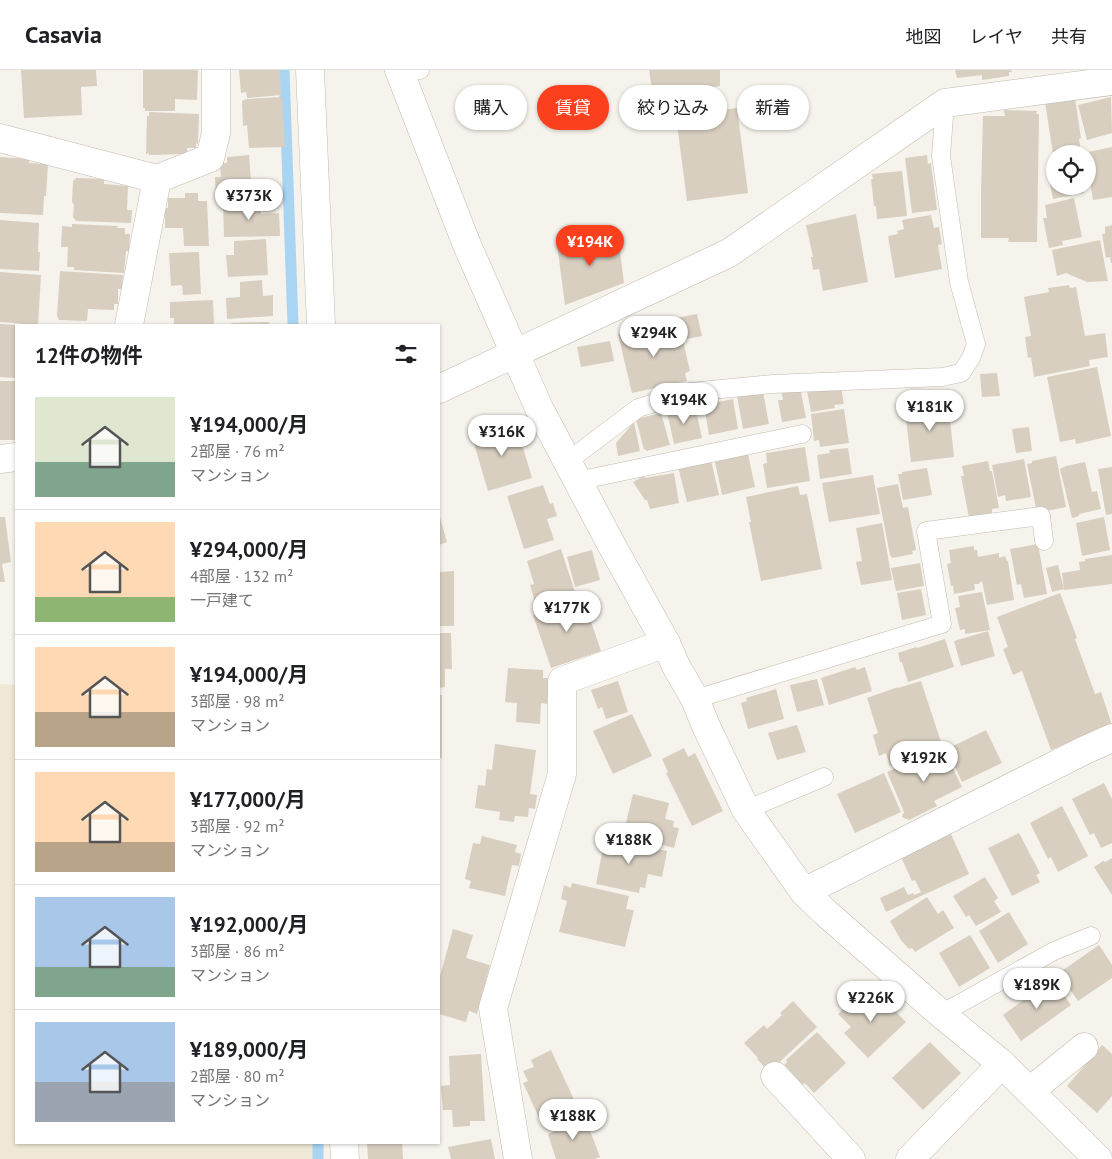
<!DOCTYPE html>
<html lang="ja">
<head>
<meta charset="utf-8">
<style>
  body { margin:0; font-family:"PT Sans","Noto Sans JP",sans-serif; background:#f2f2f2; color:#202124; height:100vh; display:flex; flex-direction:column; font-size:19px; white-space:nowrap }
  * { box-sizing:border-box; margin:0 }
  p { font-size:16px; color:#757577 }
  .icon { flex:none; width:28px; height:28px; fill:none; stroke:currentColor; stroke-width:2; stroke-linecap:round; stroke-linejoin:round }
  .map { position:relative; flex:1; overflow:hidden }
  .panel { position:absolute; left:15px; top:254px; width:425px; height:820px; display:flex; flex-direction:column; background:#fff; border-radius:0px; box-shadow:0 1px 4px #0004 }
  .panel>* { flex:none }
  .hud { position:absolute; left:455px; top:15px; width:475px; height:45px; display:flex; gap:10px }
  .buttons { position:absolute; left:1046px; top:75px; display:grid; gap:10px }
  .buttons a { display:grid; place-items:center; width:50px; height:50px; border-radius:50%; background:#fff; box-shadow:0 1px 4px #0004; font-size:25px }
  .price { position:absolute; translate:-50% -42px; padding:0 11px; border-radius:18px; background:#fff; color:#222; font-size:16px; line-height:32px; filter:drop-shadow(0 1px 2px #0008) }
  .price::after { content:''; position:absolute; left:50%; top:30px; width:15px; height:11px; margin-left:-8px; background:inherit; clip-path:polygon(0 0,100% 0,50% 100%) }
  .price.current { background:#fc3f1d; color:#fff }
  ul { padding:0; list-style:none }
  li { display:flex; align-items:center; gap:15px; height:125px; padding:0 20px }
  li+li { border-top:1px solid #e0e0e0 }
  li span { display:grid; place-items:center; flex:none; width:140px; height:100px; border-radius:0px; color:#555 }
  li>.icon { margin-inline-start:auto }
  span .icon { width:60px; height:60px; fill:#fffc; stroke-width:1 }
  li b { font-size:21px }
  h2 { display:flex; justify-content:space-between; align-items:center; height:60px; padding:0 20px; font-size:21px }
  .tag { padding:0 18px; border-radius:22px; background:#fff; box-shadow:0 1px 4px #0004; font-size:18px; line-height:45px }
  .tag.current { background:#fc3f1d; color:#fff }
  header { display:flex; align-items:center; gap:30px; box-sizing:border-box; height:70px; padding:0 25px; background:#fff; border-bottom:1px solid #e0e0e0 }
  header strong { font-size:24px }
  nav { display:flex; gap:28px; margin-inline-start:auto; font-size:18px }
  .map>svg:first-child { display:block }
  .education { fill:#efe8d6 }
  .lines { fill:none; stroke-linecap:round; stroke-linejoin:round }
  .stream { stroke:#a9d4f2; stroke-width:11 }
  .building { fill:#d8cfc1 }
  .lane-casing { stroke:#c2bbae; stroke-width:19 }
  .street-casing { stroke:#c2bbae; stroke-width:29 }
  .lane { stroke:#fff; stroke-width:18 }
  .street { stroke:#fff; stroke-width:28 }
</style>
</head>
<body>
<header>
<strong>Casavia</strong>
<nav><a>地図</a><a>レイヤ</a><a>共有</a></nav>
</header>
<div class="map">
<svg width="1112" height="1089" viewBox="0 0 1112 1089">
  <rect width="100%" height="100%" fill="#f6f3ec"/>
  <path class="education" d="M0,614L16,615V1072L313,1073V1089H0Z"/>
  <g class="lines">
    <g class="stream">
      <path d="M284,0L293,255"/>
      <path d="M318,1072V1089"/>
    </g>
  </g>
  <g class="building">
    <path d="M21,0H96L97,16L81,17L82,45L24,48Z"/>
    <path d="M143,0H198L197,30L175,29V41H145V38H143Z"/>
    <path d="M239,0H280L281,25L247,28L246,22L241,23Z"/>
    <path d="M649,0H720V16L653,26Z"/>
    <path d="M955,0H1011L1012,2H1009V6L982,10V5L957,8Z"/>
    <path d="M282,27L285,77L249,78L247,55L243,56L242,31L246,29Z"/>
    <path d="M1111,27L1112,63L1087,70L1078,35Z"/>
    <path d="M1075,28L1081,68L1079,69L1081,82L1068,83V82L1053,84L1045,32Z"/>
    <path d="M737,38L748,123L687,131L676,46Z"/>
    <path d="M1004,40L1037,41L1036,44H1039L1037,172H1008L1009,168H981V123L983,46H1005Z"/>
    <path d="M149,42L199,44L198,74L196,73V78H187V84L149,85V83L146,84L147,46H149Z"/>
    <path d="M1112,77V127L1093,130L1088,100V82Z"/>
    <path d="M249,85L252,126L216,129L215,107H221L220,93H227V87Z"/>
    <path d="M927,85L928,94L931,93L937,140L912,143L905,88Z"/>
    <path d="M0,87L29,89V93L48,94L46,126H44L43,145L0,143Z"/>
    <path d="M902,101L907,146L877,149L876,136H874L871,109H873L872,104Z"/>
    <path d="M76,108L104,109V114L128,116L127,140H132L131,153L76,151L73,147L74,135L72,132L73,111Z"/>
    <path d="M1055,108V116H1083L1084,123L1053,129L1049,109Z"/>
    <path d="M185,123H198V131H207L209,176H184L183,158H165V138H168V128H185Z"/>
    <path d="M1074,128L1082,167L1062,171L1063,175L1049,178L1043,148H1047L1045,135Z"/>
    <path d="M260,132L261,144L279,143L280,166L224,167L223,133Z"/>
    <path d="M856,144L868,212L823,221L819,199L813,200L811,187H813L806,155Z"/>
    <path d="M931,145L934,158L939,157L942,174L938,175L942,199L895,208L888,166L898,164L897,161L904,159L902,150Z"/>
    <path d="M0,150L39,153L38,182H40L39,201L0,199Z"/>
    <path d="M72,154L118,156L117,158H125V164H130L129,181H126L124,203L74,200V197H67L68,177H61L62,156L72,157Z"/>
    <path d="M1112,155V193H1111L1110,187L1106,188L1102,164H1105V157Z"/>
    <path d="M618,166L624,213L565,235L557,174Z"/>
    <path d="M266,169L268,205L228,207L226,185H234V171Z"/>
    <path d="M1100,170L1108,211L1087,212L1066,203L1057,206L1052,180Z"/>
    <path d="M199,182L201,224L183,225L182,215L171,216L169,183Z"/>
    <path d="M60,201L123,205L122,219H118V234H114V240L88,239L87,251L59,250L57,246Z"/>
    <path d="M0,202L41,205L38,255L0,252Z"/>
    <path d="M262,210L263,226L273,225V246L227,249L226,228L240,227V212Z"/>
    <path d="M1069,215L1070,218L1076,217L1085,266L1105,263L1108,287L1089,290L1090,296L1034,307L1031,287L1028,288L1025,267L1031,266L1024,227L1049,222L1048,218Z"/>
    <path d="M213,230L214,255H174V248H170V232Z"/>
    <path d="M697,244L702,266L682,270L677,248Z"/>
    <path d="M269,252V255H231V253Z"/>
    <path d="M674,253L679,272L683,271L690,301L685,303L687,311L632,323L618,264L646,258V259Z"/>
    <path d="M0,254L16,255V308L0,307Z"/>
    <path d="M610,271L614,291L581,297L577,277Z"/>
    <path d="M1097,297L1111,366L1076,374L1075,369L1060,372L1047,307Z"/>
    <path d="M997,303L1000,326L982,327L980,304Z"/>
    <rect x="0" y="311" width="16" height="59"/>
    <path d="M800,317L806,348L782,352L778,330H783L781,320Z"/>
    <path d="M841,317L844,334L834,335L835,338L811,342L807,321Z"/>
    <path d="M763,322L769,354L743,359L737,326Z"/>
    <path d="M733,329L738,359L709,365L704,335Z"/>
    <path d="M948,331L954,387L911,392L906,349H908L907,342L921,340L920,334Z"/>
    <path d="M695,336L702,368L674,374L667,342Z"/>
    <path d="M844,339L849,373L820,377L819,370L814,371L811,344Z"/>
    <path d="M661,343L670,375L646,381V379L644,380L636,349Z"/>
    <path d="M634,352L640,381L618,386L616,373Z"/>
    <path d="M516,354L532,408L488,421L472,367Z"/>
    <path d="M1029,357L1032,381L1016,383L1012,359Z"/>
    <path d="M805,377L810,411L767,418L763,394L767,393L766,383Z"/>
    <path d="M848,378L852,404L820,409L817,385L830,383L829,380Z"/>
    <path d="M748,384L755,417L722,425L715,392Z"/>
    <path d="M1056,386L1066,437L1037,443L1027,394L1032,393V391Z"/>
    <path d="M1024,389L1031,427L1006,431L1005,425L998,427L992,395Z"/>
    <path d="M711,390L719,425L687,432L678,397Z"/>
    <path d="M988,391L990,401H992L999,438L992,439V443L969,448L961,406H964L962,396Z"/>
    <path d="M1085,392L1092,422L1097,421L1101,439L1079,444V446L1072,448L1060,399L1066,396Z"/>
    <path d="M1112,397V444L1106,445L1098,399Z"/>
    <path d="M927,398L932,425L903,430L898,404H902V402Z"/>
    <path d="M674,403L679,433L650,439L647,430H645L633,412L644,406L645,408Z"/>
    <path d="M873,405L880,444L829,452L822,413Z"/>
    <path d="M898,414L903,438L908,437L916,480L912,481L913,484L892,488L890,485L877,418Z"/>
    <path d="M543,415L550,434L553,433L557,446L547,449L554,470L524,479L507,426Z"/>
    <path d="M798,416L800,425L807,424L822,499L761,511L749,452H751L746,427Z"/>
    <path d="M439,444L447,472L439,475Z"/>
    <path d="M0,447H5L11,492L2,494L5,512H0Z"/>
    <path d="M1104,447L1110,480L1082,486L1076,453Z"/>
    <path d="M882,453L892,510L861,515L856,492L862,491L856,458Z"/>
    <path d="M1038,474L1047,524L1024,528L1021,514L1017,515L1010,479Z"/>
    <path d="M974,476V480H977L978,487L999,483V488L1005,486L1007,491H1008L1014,530L987,535L982,511L980,512L979,514H974L975,520L954,524L953,516H951L947,494L951,493L949,480Z"/>
    <path d="M561,479L575,522L536,535L530,515L534,514L527,491Z"/>
    <path d="M592,480L600,510L575,517L567,487Z"/>
    <path d="M1112,485V514L1064,520L1062,503L1080,500L1079,492L1085,491V489Z"/>
    <path d="M920,493L924,516L896,521L891,498Z"/>
    <path d="M1058,495L1064,519L1052,522L1046,498Z"/>
    <path d="M454,501V556H439V502Z"/>
    <path d="M921,519L926,545L902,550L897,523Z"/>
    <path d="M982,522L990,560L965,564V559L960,560L955,538L960,537L958,526Z"/>
    <path d="M1060,523L1077,568L1075,569L1095,624L1101,622L1112,655L1051,680L1022,601L1013,605L1003,579L1008,577L997,547Z"/>
    <path d="M583,528L601,581L551,598L533,545Z"/>
    <path d="M988,561L995,586L961,596L954,571Z"/>
    <path d="M439,563H451L452,599H445V617L439,618Z"/>
    <path d="M945,569L954,597L908,612L902,592H900L898,583L916,577L917,578Z"/>
    <path d="M855,597L857,600L865,597L872,621L829,635L821,608Z"/>
    <path d="M508,598L543,600V608H549L547,634L541,633L540,654L516,652L517,633L505,632Z"/>
    <path d="M817,609L824,635L797,642L790,615Z"/>
    <path d="M618,611L628,642L606,649L602,637L598,639L591,620Z"/>
    <path d="M921,611L942,675L913,685V688L890,696L886,683L879,686L873,665L878,663L867,628L898,617V618Z"/>
    <path d="M776,619L784,649L748,659L741,633L747,631L746,628Z"/>
    <rect x="439" y="625" width="3" height="63"/>
    <path d="M632,644L652,686L613,704L593,661Z"/>
    <path d="M797,655L806,682L777,690L768,663Z"/>
    <path d="M986,660L1002,693L962,712L947,679Z"/>
    <path d="M495,674L536,680L530,724L537,725L535,739L529,738L528,747L515,746L514,752L499,750L500,742L475,738L478,715L485,716L487,699L492,700Z"/>
    <path d="M684,678L688,687L695,683L723,741L692,756L666,703L668,702L662,689Z"/>
    <path d="M943,678L962,717L934,731L937,736L909,750L902,747L904,742L887,702L913,690L914,692Z"/>
    <path d="M884,703L901,742L855,763L837,724Z"/>
    <path d="M1104,713L1112,729V773L1101,778L1094,763L1090,765L1072,729Z"/>
    <path d="M633,724L669,733L665,749L674,751L673,757L679,758L674,778L623,765Z"/>
    <path d="M1062,736L1088,786L1058,802L1051,787L1048,789L1030,753Z"/>
    <path d="M950,762L969,804L886,842L880,828L904,817L908,825L913,823L914,825L921,822L915,810L912,811L901,787Z"/>
    <path d="M1019,763L1040,803L1036,805L1040,812L1012,826L988,778Z"/>
    <path d="M482,766L517,775L515,782L521,784L519,796L512,795L505,826L469,818L471,811L465,809L473,773L480,774Z"/>
    <path d="M605,768L667,781L662,807L648,804L645,818L640,817L639,823L596,814Z"/>
    <path d="M1112,788V825L1094,797L1103,791L1105,792Z"/>
    <path d="M985,807L998,828L994,831L1001,842L976,856L969,845L966,847L953,826Z"/>
    <path d="M572,813L629,826L626,839L634,840L625,877L559,862L567,831L561,829L564,815L571,818Z"/>
    <path d="M927,827L938,844L943,840L954,858L915,882L912,878L909,879L901,870L890,851Z"/>
    <path d="M1009,842L1028,874L998,893L979,861Z"/>
    <path d="M453,859L473,865L466,888L490,895L477,944L469,941L466,952L439,944V910Z"/>
    <path d="M970,865L990,898L959,917L939,883Z"/>
    <path d="M1099,875L1112,895V908L1078,931L1059,903Z"/>
    <path d="M1052,909L1071,935L1021,971L1003,945Z"/>
    <path d="M862,922L873,934L881,926L906,952L868,988L844,963L851,957L838,944Z"/>
    <path d="M793,931L817,957L769,1002L757,989L758,988L744,973L764,955L767,959L782,945L780,943Z"/>
    <path d="M817,962L846,993L814,1023L805,1013L803,1015L784,995L787,992L786,990Z"/>
    <path d="M930,972L961,1003L923,1040L892,1008Z"/>
    <path d="M1102,975L1112,984V1026L1097,1043L1067,1016Z"/>
    <path d="M551,980L577,1036L541,1052L523,1013L528,1011L523,1001L534,997L531,990Z"/>
    <path d="M481,984L485,1051H470V1056L453,1057L452,1040H443L441,1016L450,1015L449,986Z"/>
    <path d="M579,1045L581,1052L586,1050L600,1087L595,1089H556L548,1064L557,1060L555,1054Z"/>
    <path d="M491,1069L495,1089H451L448,1077Z"/>
    <path d="M367,1072H402L403,1089H368Z"/>
  </g>
  <g class="lines">
    <g class="lane-casing">
      <g id="lane">
        <path d="M400,2L420,0"/>
        <path d="M567,392L638,338L690,322L773,314L942,307L961,303L971,288L976,274L959,212L941,86L945,33"/>
        <path d="M577,411L802,364"/>
        <path d="M695,629L942,554L926,461L1041,446L1044,471"/>
        <path d="M746,740L824,707"/>
        <path d="M941,944L1054,881L1091,866"/>
      </g>
    </g>
    <g class="street-casing">
      <g id="street">
        <path d="M310,0L321,255"/>
        <path d="M399,0L467,175L539,338L611,474L666,573L676,596L695,629L706,656L746,740L804,822L826,843L941,944L1001,993L1098,1089"/>
        <path d="M0,68L157,109L210,88L216,63V0"/>
        <path d="M129,255L157,109"/>
        <path d="M439,319L729,183L945,33L1112,11"/>
        <path d="M0,389L16,387"/>
        <path d="M804,822L1083,681L1112,668"/>
        <path d="M775,1006L851,1089"/>
        <path d="M1030,1021L1084,977"/>
        <path d="M344,1072L345,1089"/>
        <path d="M518,1089L493,938L562,704V611L666,573"/>
        <path d="M910,1089L996,1000L1001,993"/>
      </g>
    </g>
    <use href="#lane" class="lane"/>
    <use href="#street" class="street"/>
  </g>
</svg>
<div class="buttons">
<a><svg class="icon" aria-label="locate" viewBox="0 0 24 24"><circle cx="12" cy="12" r="6"/><path d="M12 2v4M12 18v4M2 12h4M18 12h4"/></svg></a>
</div>
<b class="price" style="left:249px;top:151px">¥373K</b>
<b class="price current" style="left:590px;top:197px">¥194K</b>
<b class="price" style="left:654px;top:288px">¥294K</b>
<b class="price" style="left:684px;top:355px">¥194K</b>
<b class="price" style="left:930px;top:362px">¥181K</b>
<b class="price" style="left:502px;top:387px">¥316K</b>
<b class="price" style="left:567px;top:563px">¥177K</b>
<b class="price" style="left:924px;top:713px">¥192K</b>
<b class="price" style="left:629px;top:795px">¥188K</b>
<b class="price" style="left:1037px;top:940px">¥189K</b>
<b class="price" style="left:871px;top:953px">¥226K</b>
<b class="price" style="left:573px;top:1071px">¥188K</b>
<div class="hud">
<a class="tag">購入</a>
<a class="tag current">賃貸</a>
<a class="tag">絞り込み</a>
<a class="tag">新着</a>
</div>
<section class="panel">
<h2>12件の物件<svg class="icon" aria-label="filters" viewBox="0 0 24 24"><path d="M4 7h16M4 17h16"/><circle cx="9" cy="7" r="2"/><circle cx="15" cy="17" r="2"/></svg></h2>
<ul>
<li><span style="background:linear-gradient(#dfe7d0 65%,#7fa58c 0)"><svg class="icon" aria-label="home" viewBox="0 0 24 24"><path d="M3 11l9-7 9 7M6 9v11h12V9"/></svg></span><div><b>¥194,000/月</b><p>2部屋 · 76 m²</p><p>マンション</p></div></li>
<li><span style="background:linear-gradient(#ffd9b3 75%,#8fb573 0)"><svg class="icon" aria-label="home" viewBox="0 0 24 24"><path d="M3 11l9-7 9 7M6 9v11h12V9"/></svg></span><div><b>¥294,000/月</b><p>4部屋 · 132 m²</p><p>一戸建て</p></div></li>
<li><span style="background:linear-gradient(#ffd9b3 65%,#b9a48a 0)"><svg class="icon" aria-label="home" viewBox="0 0 24 24"><path d="M3 11l9-7 9 7M6 9v11h12V9"/></svg></span><div><b>¥194,000/月</b><p>3部屋 · 98 m²</p><p>マンション</p></div></li>
<li><span style="background:linear-gradient(#ffd9b3 70%,#b9a48a 0)"><svg class="icon" aria-label="home" viewBox="0 0 24 24"><path d="M3 11l9-7 9 7M6 9v11h12V9"/></svg></span><div><b>¥177,000/月</b><p>3部屋 · 92 m²</p><p>マンション</p></div></li>
<li><span style="background:linear-gradient(#a9c7e8 70%,#7fa58c 0)"><svg class="icon" aria-label="home" viewBox="0 0 24 24"><path d="M3 11l9-7 9 7M6 9v11h12V9"/></svg></span><div><b>¥192,000/月</b><p>3部屋 · 86 m²</p><p>マンション</p></div></li>
<li><span style="background:linear-gradient(#a9c7e8 60%,#9aa5b1 0)"><svg class="icon" aria-label="home" viewBox="0 0 24 24"><path d="M3 11l9-7 9 7M6 9v11h12V9"/></svg></span><div><b>¥189,000/月</b><p>2部屋 · 80 m²</p><p>マンション</p></div></li>
</ul>
</section>
</div>
</body>
</html>
